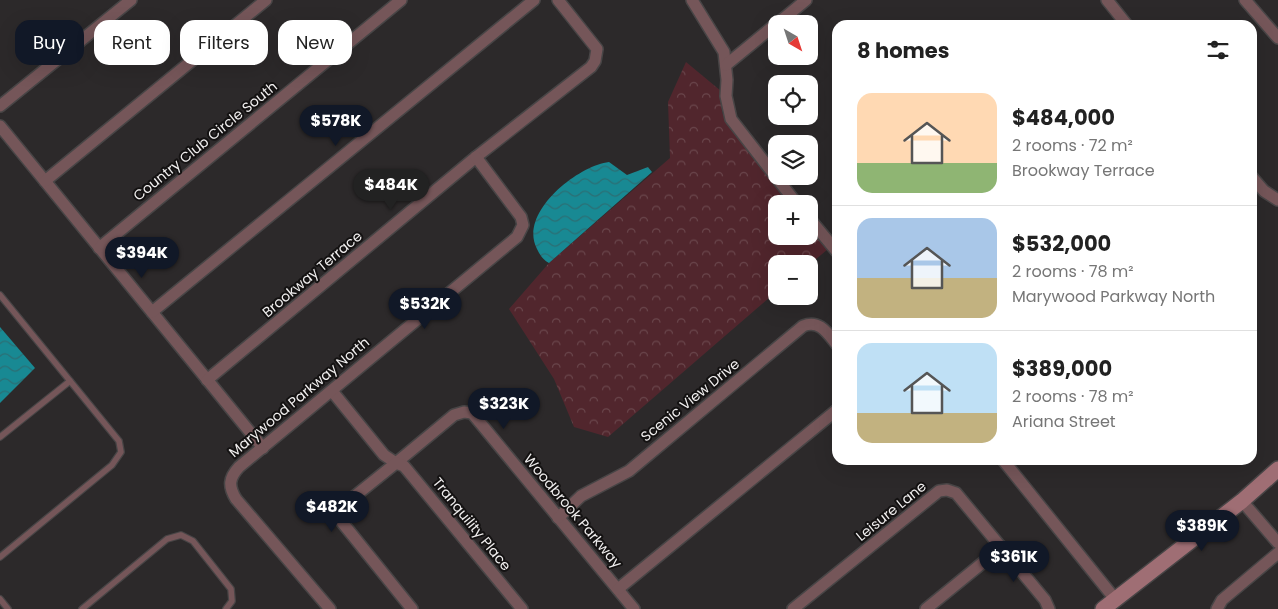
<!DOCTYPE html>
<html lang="en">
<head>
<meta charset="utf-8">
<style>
  body { margin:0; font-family:Poppins,sans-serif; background:#f2f2f2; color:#222; height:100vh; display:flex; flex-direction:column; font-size:19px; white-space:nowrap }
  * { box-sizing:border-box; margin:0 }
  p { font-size:16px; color:#767676 }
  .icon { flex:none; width:28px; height:28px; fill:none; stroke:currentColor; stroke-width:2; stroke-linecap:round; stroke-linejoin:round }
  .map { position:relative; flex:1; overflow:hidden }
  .details { position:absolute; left:832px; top:20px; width:425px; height:445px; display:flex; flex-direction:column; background:#fff; border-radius:15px; box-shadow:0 5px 20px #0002 }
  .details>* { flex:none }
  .hud { position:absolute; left:15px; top:20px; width:475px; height:45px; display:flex; gap:10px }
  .needle { width:32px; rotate:141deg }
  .buttons { position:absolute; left:768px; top:15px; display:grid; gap:10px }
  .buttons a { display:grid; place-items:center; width:50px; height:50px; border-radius:10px; background:#fff; box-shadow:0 5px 20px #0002; font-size:25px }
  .price { position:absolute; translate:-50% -42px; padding:0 11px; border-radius:18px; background:#111827; color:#fff; font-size:16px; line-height:32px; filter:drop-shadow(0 1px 2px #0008) }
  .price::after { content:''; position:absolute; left:50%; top:30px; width:15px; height:11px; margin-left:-8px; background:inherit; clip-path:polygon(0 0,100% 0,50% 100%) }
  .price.selected { background:#222; color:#fff }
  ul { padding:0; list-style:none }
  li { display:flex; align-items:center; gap:15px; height:125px; padding:0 25px }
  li+li { border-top:1px solid #e0e0e0 }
  li span { display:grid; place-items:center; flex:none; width:140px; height:100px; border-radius:15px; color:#555 }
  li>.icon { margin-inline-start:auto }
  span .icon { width:60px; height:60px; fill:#fffc; stroke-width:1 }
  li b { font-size:21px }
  h2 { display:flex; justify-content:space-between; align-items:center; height:60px; padding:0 25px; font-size:21px }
  .tag { padding:0 18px; border-radius:15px; background:#fff; box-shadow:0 5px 20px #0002; font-size:18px; line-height:45px }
  .tag.selected { background:#111827; color:#fff }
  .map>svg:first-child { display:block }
  .forest { fill:url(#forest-crowns) }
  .water { fill:url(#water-waves) }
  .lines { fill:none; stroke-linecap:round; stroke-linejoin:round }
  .lane-casing { stroke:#484546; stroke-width:8 }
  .street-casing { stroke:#484546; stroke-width:14 }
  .secondary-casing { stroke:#484546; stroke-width:18 }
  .lane { stroke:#755659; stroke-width:5.5 }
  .street { stroke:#755659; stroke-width:11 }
  .secondary { stroke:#9f6e74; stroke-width:15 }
  .labels { text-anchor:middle; stroke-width:4; stroke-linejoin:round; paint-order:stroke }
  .street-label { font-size:14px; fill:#f1efef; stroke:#141212 }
</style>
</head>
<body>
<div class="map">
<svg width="1278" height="609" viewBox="0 0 1278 609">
  <defs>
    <pattern id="forest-crowns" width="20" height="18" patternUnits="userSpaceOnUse" patternTransform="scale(1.25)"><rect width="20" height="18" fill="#51262d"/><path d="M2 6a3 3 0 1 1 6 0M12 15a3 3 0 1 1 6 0" fill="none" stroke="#6a464c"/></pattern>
    <pattern id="water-waves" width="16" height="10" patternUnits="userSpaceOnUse" patternTransform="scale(1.25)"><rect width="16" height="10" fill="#188993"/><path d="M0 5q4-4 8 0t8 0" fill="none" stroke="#2b6f75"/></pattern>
  </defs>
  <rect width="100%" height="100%" fill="#2c292a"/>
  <path class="forest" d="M686,62L721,91L722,112L726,122L791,204H776V236H809V226L828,249L809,265L776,264V292L608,437L574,427L554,379L509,309L549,263L670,158L668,102Z"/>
  <g class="water">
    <path d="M609,162L627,175L648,167L652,172L549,263C543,260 540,255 537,249C518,213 577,166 609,162Z"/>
    <path d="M0,327L35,368L0,403Z"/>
  </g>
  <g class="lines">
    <g class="lane-casing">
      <g id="lane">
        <path d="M0,295L119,441L121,452L112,465L0,557"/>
        <path d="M0,437L70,381"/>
        <path d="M0,599L8,609"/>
        <path d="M82,609L167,539L181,535L193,541L231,589L232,601L226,609"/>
      </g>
    </g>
    <g class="street-casing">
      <g id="street">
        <path d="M692,0L724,52L727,80L726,96L731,119L797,204"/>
        <path d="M1107,0L1127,25"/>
        <path d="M1245,0L1278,38"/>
        <path d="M777,24L806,0"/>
        <path d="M726,65L776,24"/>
        <path d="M0,106L131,0"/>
        <path d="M0,126L263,448"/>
        <path d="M1252,177L1264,191L1278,200"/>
        <path d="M45,181L266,0"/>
        <path d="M809,218L838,253"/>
        <path d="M99,248L401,0"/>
        <path d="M152,312L534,0"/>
        <path d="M207,380L476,157L591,67L595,61L597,49L558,0"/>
        <path d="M332,391L384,455L396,463L454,415L464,412L472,413L634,609"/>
        <path d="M1003,460L1115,599"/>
        <path d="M1242,501L1278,543"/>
        <path d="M558,518L581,496L629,471L803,326C820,319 828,334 838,346"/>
        <path d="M618,589L838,409"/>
        <path d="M330,609L236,499C228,486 229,478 239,467L517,237L523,225L521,217L476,157"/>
        <path d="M412,609L341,521L342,509L345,504L396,463L404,466L522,609"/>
        <path d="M793,609L939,491L947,490L956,493L1045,600L1049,609"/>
        <path d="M926,609L1002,547"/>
        <path d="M1217,609L1222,600L1278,553"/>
      </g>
    </g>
    <g class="secondary-casing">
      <path id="secondary" d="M1103,609L1242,501L1278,469"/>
    </g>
    <use href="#lane" class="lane"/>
    <use href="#street" class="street"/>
    <use href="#secondary" class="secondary"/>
  </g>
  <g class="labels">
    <g class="street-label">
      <text transform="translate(205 141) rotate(-39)" y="5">Country Club Circle South</text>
      <text transform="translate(312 274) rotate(-40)" y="5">Brookway Terrace</text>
      <text transform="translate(299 397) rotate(-40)" y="5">Marywood Parkway North</text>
      <text transform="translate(690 400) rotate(-39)" y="5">Scenic View Drive</text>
      <text transform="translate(573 511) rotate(50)" y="5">Woodbrook Parkway</text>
      <text transform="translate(891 511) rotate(-39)" y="5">Leisure Lane</text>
      <text transform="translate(472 524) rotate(51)" y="5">Tranquility Place</text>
    </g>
  </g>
</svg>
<div class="buttons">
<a><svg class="needle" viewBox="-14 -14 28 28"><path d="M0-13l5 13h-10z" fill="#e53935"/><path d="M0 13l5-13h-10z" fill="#767676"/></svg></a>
<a><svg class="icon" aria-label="locate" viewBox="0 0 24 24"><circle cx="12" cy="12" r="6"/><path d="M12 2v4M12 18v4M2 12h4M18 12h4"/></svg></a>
<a><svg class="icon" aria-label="layers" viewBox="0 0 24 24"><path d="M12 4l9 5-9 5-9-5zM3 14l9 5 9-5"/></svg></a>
<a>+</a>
<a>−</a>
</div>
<b class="price" style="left:336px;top:147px">$578K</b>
<b class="price selected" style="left:391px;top:211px">$484K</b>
<b class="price" style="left:142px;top:279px">$394K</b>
<b class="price" style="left:425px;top:330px">$532K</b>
<b class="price" style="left:504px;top:430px">$323K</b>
<b class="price" style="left:332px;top:533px">$482K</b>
<b class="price" style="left:1202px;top:552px">$389K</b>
<b class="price" style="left:1014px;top:583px">$361K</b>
<div class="hud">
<a class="tag selected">Buy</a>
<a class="tag">Rent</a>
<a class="tag">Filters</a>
<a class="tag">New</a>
</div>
<section class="details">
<h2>8 homes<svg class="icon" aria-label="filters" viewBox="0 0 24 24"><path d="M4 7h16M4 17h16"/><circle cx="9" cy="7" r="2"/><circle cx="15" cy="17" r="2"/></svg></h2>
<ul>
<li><span style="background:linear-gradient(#ffd9b3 70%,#8fb573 0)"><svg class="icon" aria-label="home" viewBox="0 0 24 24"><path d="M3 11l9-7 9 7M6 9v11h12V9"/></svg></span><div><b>$484,000</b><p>2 rooms · 72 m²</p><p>Brookway Terrace</p></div></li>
<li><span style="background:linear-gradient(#a9c7e8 60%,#c2b280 0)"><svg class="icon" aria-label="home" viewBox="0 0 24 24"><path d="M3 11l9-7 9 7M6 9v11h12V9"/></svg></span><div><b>$532,000</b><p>2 rooms · 78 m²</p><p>Marywood Parkway North</p></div></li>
<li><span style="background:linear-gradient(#bfe0f5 70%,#c2b280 0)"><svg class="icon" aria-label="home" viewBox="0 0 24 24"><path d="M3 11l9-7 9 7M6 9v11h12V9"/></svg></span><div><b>$389,000</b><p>2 rooms · 78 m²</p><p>Ariana Street</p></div></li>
</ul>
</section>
</div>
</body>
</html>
